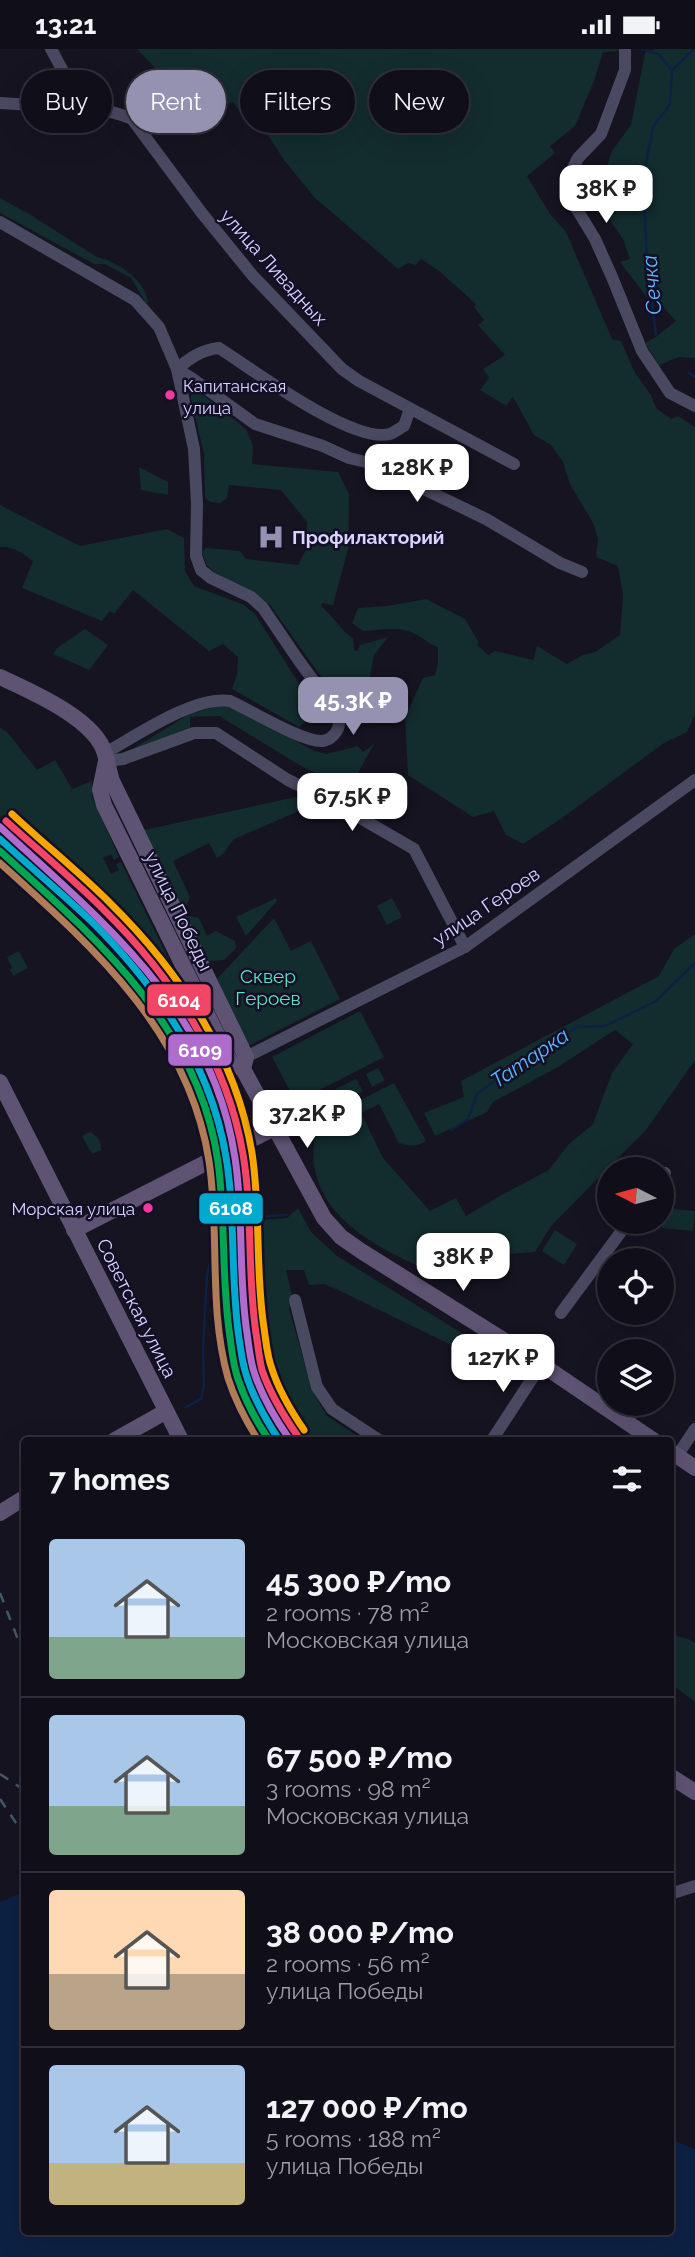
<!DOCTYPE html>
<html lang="en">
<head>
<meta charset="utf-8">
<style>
  body { margin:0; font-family:Raleway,sans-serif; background:#191822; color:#f1f3f6; height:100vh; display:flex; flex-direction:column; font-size:26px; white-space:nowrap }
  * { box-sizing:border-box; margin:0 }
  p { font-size:23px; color:#9c9ca2 }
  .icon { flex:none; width:38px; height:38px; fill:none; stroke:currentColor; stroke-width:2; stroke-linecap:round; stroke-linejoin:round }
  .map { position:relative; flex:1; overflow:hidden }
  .details { position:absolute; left:21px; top:1388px; width:653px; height:798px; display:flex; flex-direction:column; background:#100f19; border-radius:7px; box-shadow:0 7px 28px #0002,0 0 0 2px #302f38 }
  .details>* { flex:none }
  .hud { position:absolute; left:21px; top:21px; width:654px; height:63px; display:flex; gap:14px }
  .needle { width:46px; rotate:276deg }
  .fabs { position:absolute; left:597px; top:1108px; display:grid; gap:14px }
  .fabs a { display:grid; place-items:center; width:77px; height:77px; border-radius:50%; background:#100f19; box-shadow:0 7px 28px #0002,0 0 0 2px #302f38; font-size:35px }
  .price { position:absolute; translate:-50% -60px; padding:0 16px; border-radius:14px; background:#fff; color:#222; font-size:23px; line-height:46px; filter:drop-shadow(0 2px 4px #0008) }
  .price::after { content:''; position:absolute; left:50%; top:42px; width:21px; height:16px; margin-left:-10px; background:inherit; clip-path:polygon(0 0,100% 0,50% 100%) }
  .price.active { background:#9591b1; color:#fff }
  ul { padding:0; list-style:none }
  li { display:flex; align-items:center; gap:21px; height:175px; padding:0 28px }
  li+li { border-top:2px solid #302f38 }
  li span { display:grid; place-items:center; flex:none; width:196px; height:140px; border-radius:7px; color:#555 }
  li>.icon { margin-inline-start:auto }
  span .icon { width:84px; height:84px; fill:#fffc; stroke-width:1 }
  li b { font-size:30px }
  h2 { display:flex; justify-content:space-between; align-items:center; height:84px; padding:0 28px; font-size:30px }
  .pill { padding:0 24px; border-radius:32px; background:#100f19; box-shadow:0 7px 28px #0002,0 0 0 2px #302f38; font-size:24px; line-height:63px }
  .pill.active { background:#9591b1; color:#fff }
  .status { display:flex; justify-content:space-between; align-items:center; height:49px; padding:0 35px; background:#100f19; direction:ltr }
  .status svg { height:19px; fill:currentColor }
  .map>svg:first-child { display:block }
  .green { fill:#132c2d }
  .water { fill:#0d2144 }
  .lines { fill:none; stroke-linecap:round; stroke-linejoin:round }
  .stream { stroke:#0d2144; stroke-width:2.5 }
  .minor { stroke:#4a4962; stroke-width:12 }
  .major { stroke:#5e5373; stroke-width:16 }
  .rail { stroke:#43596b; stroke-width:2.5; stroke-dasharray:10 9; stroke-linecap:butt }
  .rail-1-casing { stroke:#130f26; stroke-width:12 }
  .rail-2-casing { stroke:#130f26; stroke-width:12 }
  .rail-3-casing { stroke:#130f26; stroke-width:12 }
  .rail-4-casing { stroke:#130f26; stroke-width:12 }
  .rail-5-casing { stroke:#130f26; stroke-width:12 }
  .rail-6-casing { stroke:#130f26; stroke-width:12 }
  .rail-1 { stroke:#b06ccc; stroke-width:7 }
  .rail-2 { stroke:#00a9ce; stroke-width:7 }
  .rail-3 { stroke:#f34667; stroke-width:7 }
  .rail-4 { stroke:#00a651; stroke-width:7 }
  .rail-5 { stroke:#f7a600; stroke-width:7 }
  .rail-6 { stroke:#b07c57; stroke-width:7 }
  .bus-dot { fill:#f13a9d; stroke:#130f26; stroke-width:2.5 }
  .labels { text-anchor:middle; stroke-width:5; stroke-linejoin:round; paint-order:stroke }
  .bus-label { font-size:17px; fill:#d9d4ff; stroke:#130f26; text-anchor:start }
  .street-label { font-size:19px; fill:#d9d4ff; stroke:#130f26 }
  .poi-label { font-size:19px; font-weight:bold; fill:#d9d4ff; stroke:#130f26; text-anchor:start }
  .park-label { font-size:19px; fill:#5fe0c0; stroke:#130f26 }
  .water-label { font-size:21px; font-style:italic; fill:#62b6ff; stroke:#130f26 }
  .line-badge { stroke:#130f26; stroke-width:2.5 }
  .badge-label { font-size:19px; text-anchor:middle; font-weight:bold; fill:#fff }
</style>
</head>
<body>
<div class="status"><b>13:21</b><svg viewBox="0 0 49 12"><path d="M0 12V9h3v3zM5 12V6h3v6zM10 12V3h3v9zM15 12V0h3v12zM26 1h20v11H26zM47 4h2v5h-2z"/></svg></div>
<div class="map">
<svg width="695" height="2208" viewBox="0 0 695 2208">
  <rect width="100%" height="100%" fill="#161421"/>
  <g class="green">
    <path d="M137,0H622V2L603,3L594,32L575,77L550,97L555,104L527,127L550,165L566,183L612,290L621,292L635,324L651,346L656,359L671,370L678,367L695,378V665L687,683L664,694L562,769L523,795L506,786L494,762L473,768L408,726L405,668L423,629L435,626L438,614V598C430,596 426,591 419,587C401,576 382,581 363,582L352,574L358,559L388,557L426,550L465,570L479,594L477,596L488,606L495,602L533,611L537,597L567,615L583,606L595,603L620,586L623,546L618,517L596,508L598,490L593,474L570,435L563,413L551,396L534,386L513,348L506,357L480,341L489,329L483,320L505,306L478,276L484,271L474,258L476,255L439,222L421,210L416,216L408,214L398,220L315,149L284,111L253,63L244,68L233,53L203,65L194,55L195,48L172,39L165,30L167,25L163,21L159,23Z"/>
    <path d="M655,0H695V309L679,308L659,316L645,294L656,288L676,272L664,259L649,251L620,213L630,210L623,190L596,151L612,102L631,76L645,4Z"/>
    <path d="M0,149L29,165L97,208C117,213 145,230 148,253L146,254L131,229L105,215H94L0,164Z"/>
    <path d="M194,342H198L246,380L253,397L252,415L338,423L349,445L348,500L333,556L322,554L321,557C333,567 340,580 353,590L354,601L358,602L360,596L388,588L374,606L363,663L356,668L332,643L270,556L215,524L206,515L202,503L206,499L240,502L246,510L298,516L306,501L307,473L281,441L229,436L227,449L220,454L210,453L205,449L204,405L191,350V345Z"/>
    <path d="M139,418L168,433V446L141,441Z"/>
    <path d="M0,456L80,497L167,480L184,489L185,522L194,537L244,556L255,565L317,663L299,678L232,640L237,625L238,608L223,595L209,602L133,541L114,565L110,562L102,572L22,539L33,512C23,504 13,497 0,498Z"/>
    <path d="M85,580L108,596L89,621L53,605L57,599Z"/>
    <path d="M217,657L228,658L246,664L314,702L327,705L358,697L363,703L374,695L348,742L296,714L219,667L190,668V681L129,702L188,666Z"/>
    <path d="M0,679L7,683L37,721L55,711L72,740L92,732V748L119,808L114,811L111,805L103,809L111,825L119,821L116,815L121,813L230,1036L222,1041C205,1005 188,971 165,938C120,874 56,822 0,769Z"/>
    <path d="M296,748L306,759L234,790L223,805L217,809L209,794L173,812L190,848L186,857L181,860L144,781Z"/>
    <path d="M276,849L277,852L246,887L236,868Z"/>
    <path d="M392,849L402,868L387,876L377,857Z"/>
    <path d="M190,867L199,869L207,887L216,882L235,892L236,899L224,911L210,912L205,910L186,869Z"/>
    <path d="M274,869L291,902L311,892L340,950L248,997L215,932Z"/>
    <path d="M695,885V1011L646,1081L551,1177L535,1203L496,1206L463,1212L451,1231C401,1209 327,1182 315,1121C312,1111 314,1098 314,1088L320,1084L315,1074L394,1034L426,1092C417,1098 409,1097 399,1094L379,1055L361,1064L383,1109L430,1162L456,1149L466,1167L505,1144L549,1121L568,1096L593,1075L612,1024L633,995L615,981L558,1018L493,1053L487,1063L435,1087L424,1064L464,1048L461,1032L659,927L674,900Z"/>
    <path d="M19,902L28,919L13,927L10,921L12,919L7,908Z"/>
    <path d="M360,962L384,1008L296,1053L272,1008Z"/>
    <path d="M378,1019L385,1031L372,1038L366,1025Z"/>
    <path d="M356,1030L363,1042L339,1055L332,1042Z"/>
    <path d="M327,1045L333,1057L317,1066L310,1053Z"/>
    <path d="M90,1083C98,1087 101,1092 101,1101L92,1105L82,1087Z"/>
    <path d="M298,1159L311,1183L337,1207L523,1322L519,1329L336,1240L324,1235L309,1236L304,1221H286L293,1250L289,1260L313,1343L327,1367L364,1391H297C271,1354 253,1307 248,1261C245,1234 247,1206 247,1180L263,1171L287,1169Z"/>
    <path d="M664,1159L695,1162L693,1182L662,1179Z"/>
    <path d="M555,1181L577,1195L564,1216L542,1202Z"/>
    <path d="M670,1585L688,1590L695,1594V1653L670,1634Z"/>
  </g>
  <path class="water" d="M24,1843V2182H670V2090L695,2100V2208H0V1853Z"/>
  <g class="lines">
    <g class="stream">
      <path d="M642,0L658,5L672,21L670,55L653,78L643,131L647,213L656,286"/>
      <path d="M672,21L694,0"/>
      <path d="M689,324L695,328"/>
      <path d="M451,1081L468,1070L477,1045L501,1027L577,978L605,977L656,952L695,914"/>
      <path d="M186,1358L201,1350L204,1337L203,1299L207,1226L222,1174L230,1169L287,1166"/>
    </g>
    <g class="minor">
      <path d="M51,0C62,19 74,49 95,58C107,63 120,64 132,70L201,163L253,227L342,320L359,332L514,415"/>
      <path d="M625,0V21L601,85L578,109L569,127L567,139L575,157L595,190L612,228L642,302L670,344L695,357"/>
      <path d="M0,54L76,59L84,52"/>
      <path d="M0,173L135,251L159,278L177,320L194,400L197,455L196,507L201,521L211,529L251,548L263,559L299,612L336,662C339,670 341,676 336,683C333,688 328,691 323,692C304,694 250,661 230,652C195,646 136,687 105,704"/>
      <path d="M177,320L193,330L255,375L323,397L349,409L370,414L486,470L560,514L582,523"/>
      <path d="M177,320C190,309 201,301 219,299C252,320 352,395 390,385C395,383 400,379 404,377L410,360"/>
      <path d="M106,712L123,710L194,684H216L288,731L331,752L414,800L465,898"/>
      <path d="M246,1008L465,898L695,731"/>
      <path d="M662,1128L665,1124"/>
      <path d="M295,1251L317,1338L332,1360L379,1391"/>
      <path d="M561,1264L629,1172"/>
      <path d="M492,1391L541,1316"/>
      <path d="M677,1407L695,1380"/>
      <path d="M670,1845L695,1837"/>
    </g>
    <g class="major">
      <path d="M0,628C30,642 96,670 105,705C108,714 109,723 112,732L246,1008L243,1020"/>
      <path d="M106,712L100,741L104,756L231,1014L243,1020L324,1169L341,1188L361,1202L532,1309L653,1391"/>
      <path d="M0,1033L181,1391"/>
      <path d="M74,1181L274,1079"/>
      <path d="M115,1391L165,1363"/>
      <path d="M670,1402L695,1419"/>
      <path d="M0,1464L24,1449"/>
      <path d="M670,1727L695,1743"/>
    </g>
    <g class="rail">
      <path d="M0,1544L24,1606"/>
      <path d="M0,1725L24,1741"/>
      <path d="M0,1750L24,1786"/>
    </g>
    <g class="rail-1-casing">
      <path id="rail-1" d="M0,778C103,873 213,960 235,1109C244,1167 238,1226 247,1284C249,1298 250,1312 255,1326C263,1349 276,1371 290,1391"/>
    </g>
    <g class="rail-2-casing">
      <path id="rail-2" d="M0,790C30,818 62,844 91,872C156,936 211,1016 226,1108C236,1168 230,1229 239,1289C241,1301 242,1313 246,1325C253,1349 266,1371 279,1391"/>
    </g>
    <g class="rail-3-casing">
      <path id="rail-3" d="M6,772C38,801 73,830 104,861C171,927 227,1010 243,1105C253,1164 247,1225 256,1284C258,1296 259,1309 262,1321C270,1344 283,1366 297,1386"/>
    </g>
    <g class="rail-4-casing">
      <path id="rail-4" d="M0,802C95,888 199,977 218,1113C226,1171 221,1230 230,1288C232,1302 233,1316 238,1330C245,1351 256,1372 269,1391"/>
    </g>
    <g class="rail-5-casing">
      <path id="rail-5" d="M12,765C44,795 79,823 110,854C179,922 236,1007 252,1104C261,1162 255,1221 264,1279C266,1292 267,1307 272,1320C279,1342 291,1362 304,1381"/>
    </g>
    <g class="rail-6-casing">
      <path id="rail-6" d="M0,814C92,897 189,982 209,1112C220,1184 208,1259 228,1329C235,1351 246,1372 258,1391"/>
    </g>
    <use href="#rail-1" class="rail-1"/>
    <use href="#rail-2" class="rail-2"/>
    <use href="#rail-3" class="rail-3"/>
    <use href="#rail-4" class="rail-4"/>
    <use href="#rail-5" class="rail-5"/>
    <use href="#rail-6" class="rail-6"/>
  </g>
  <defs>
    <g id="hospital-bare" transform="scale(2.1)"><path d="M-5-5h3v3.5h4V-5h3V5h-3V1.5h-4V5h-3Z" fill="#9591b1" stroke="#130f26" stroke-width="2.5" paint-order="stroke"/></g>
  </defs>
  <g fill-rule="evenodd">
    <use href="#hospital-bare" x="271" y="488"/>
  </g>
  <g class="bus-dot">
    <circle cx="170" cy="346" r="6"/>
    <circle cx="148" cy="1159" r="6"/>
  </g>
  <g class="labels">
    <g class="bus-label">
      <text x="183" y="343">Капитанская<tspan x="183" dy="22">улица</tspan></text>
      <text x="135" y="1166" text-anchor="end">Морская улица</text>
    </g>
    <g class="street-label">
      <text transform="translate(274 218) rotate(48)" y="7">улица Ливадных</text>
      <text transform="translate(486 857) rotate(-34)" y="7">улица Героев</text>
      <text transform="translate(179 862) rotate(64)" y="7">улица Победы</text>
      <text transform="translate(137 1259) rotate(63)" y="7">Советская улица</text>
    </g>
    <g class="poi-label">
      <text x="292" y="495">Профилакторий</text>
    </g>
    <g class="park-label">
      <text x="268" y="934">Сквер<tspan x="268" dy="22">Героев</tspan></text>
    </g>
    <g class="water-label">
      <text transform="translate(652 236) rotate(-95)" y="7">Сечка</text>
      <text transform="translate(530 1009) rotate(-34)" y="7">Татарка</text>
    </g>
  </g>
  <g class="line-badge">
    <rect x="146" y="934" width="66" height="34" rx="7" fill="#f34667"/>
    <rect x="167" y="984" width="66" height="34" rx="7" fill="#b06ccc"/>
    <rect x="198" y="1143" width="66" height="33" rx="7" fill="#00a9ce"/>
  </g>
  <g class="badge-label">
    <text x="179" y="958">6104</text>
    <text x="200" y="1008">6109</text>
    <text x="231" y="1166">6108</text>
  </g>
</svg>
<div class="fabs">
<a><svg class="needle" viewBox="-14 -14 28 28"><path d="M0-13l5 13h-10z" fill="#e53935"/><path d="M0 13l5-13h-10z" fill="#9c9ca2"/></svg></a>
<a><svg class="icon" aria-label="locate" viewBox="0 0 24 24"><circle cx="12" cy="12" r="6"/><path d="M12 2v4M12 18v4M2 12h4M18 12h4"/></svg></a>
<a><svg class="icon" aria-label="layers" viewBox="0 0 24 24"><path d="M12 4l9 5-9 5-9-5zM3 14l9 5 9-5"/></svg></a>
</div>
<b class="price" style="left:606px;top:176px">38K ₽</b>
<b class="price" style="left:417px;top:455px">128K ₽</b>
<b class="price active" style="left:353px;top:688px">45.3K ₽</b>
<b class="price" style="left:352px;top:784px">67.5K ₽</b>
<b class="price" style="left:307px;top:1101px">37.2K ₽</b>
<b class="price" style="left:463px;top:1244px">38K ₽</b>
<b class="price" style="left:503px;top:1345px">127K ₽</b>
<div class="hud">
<a class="pill">Buy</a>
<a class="pill active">Rent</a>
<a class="pill">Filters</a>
<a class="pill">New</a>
</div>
<section class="details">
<h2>7 homes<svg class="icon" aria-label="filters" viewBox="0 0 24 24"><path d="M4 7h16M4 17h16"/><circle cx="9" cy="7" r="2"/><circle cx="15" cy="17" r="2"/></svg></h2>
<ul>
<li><span style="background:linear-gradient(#a9c7e8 70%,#7fa58c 0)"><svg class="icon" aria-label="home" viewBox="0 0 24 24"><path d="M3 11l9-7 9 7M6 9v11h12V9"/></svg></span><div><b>45 300 ₽/mo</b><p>2 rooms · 78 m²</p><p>Московская улица</p></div></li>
<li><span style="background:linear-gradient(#a9c7e8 65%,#7fa58c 0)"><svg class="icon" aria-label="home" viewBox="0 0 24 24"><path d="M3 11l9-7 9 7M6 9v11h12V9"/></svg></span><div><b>67 500 ₽/mo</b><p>3 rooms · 98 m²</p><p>Московская улица</p></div></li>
<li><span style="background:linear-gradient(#ffd9b3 60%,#b9a48a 0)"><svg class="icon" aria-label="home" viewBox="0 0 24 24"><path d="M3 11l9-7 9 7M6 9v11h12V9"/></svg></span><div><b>38 000 ₽/mo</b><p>2 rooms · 56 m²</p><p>улица Победы</p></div></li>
<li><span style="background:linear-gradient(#a9c7e8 70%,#c2b280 0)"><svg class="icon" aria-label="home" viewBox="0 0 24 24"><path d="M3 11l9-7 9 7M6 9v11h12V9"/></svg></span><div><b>127 000 ₽/mo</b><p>5 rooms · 188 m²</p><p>улица Победы</p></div></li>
</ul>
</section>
</div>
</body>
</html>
